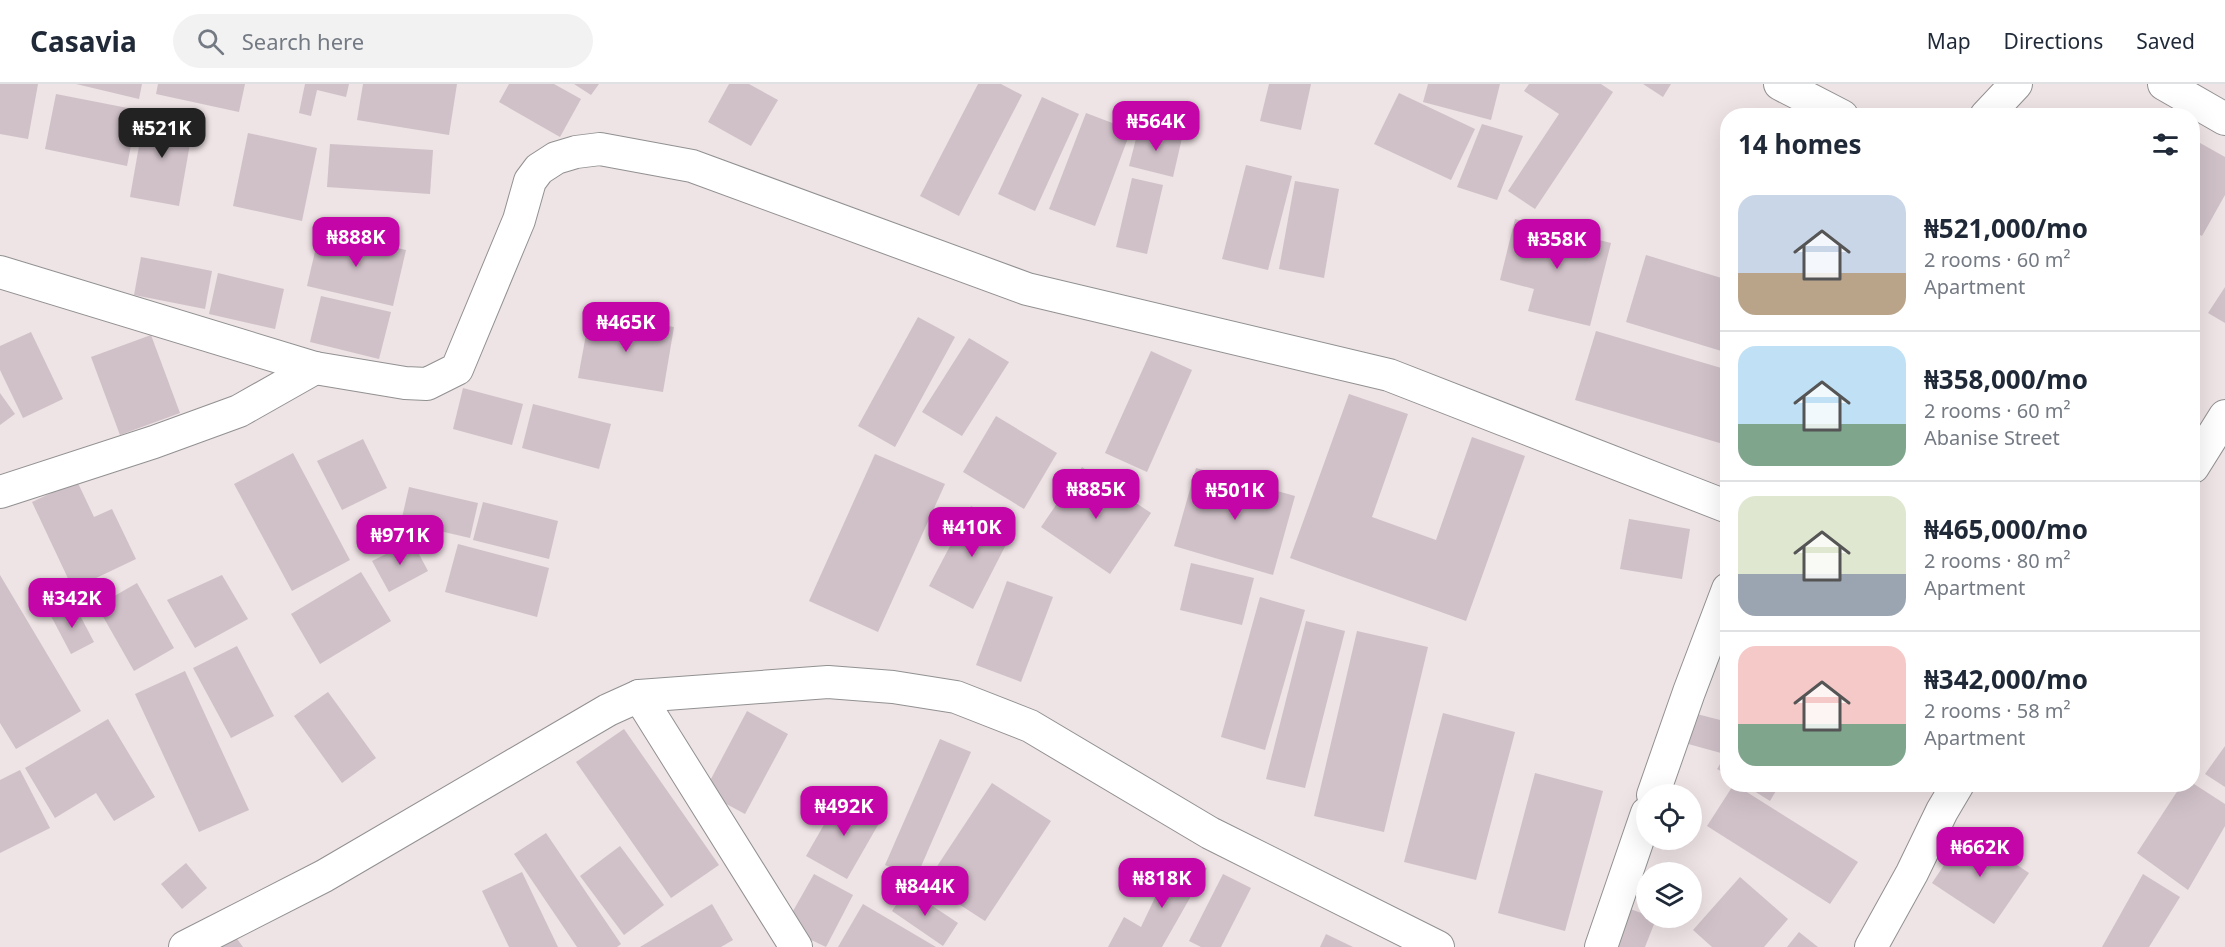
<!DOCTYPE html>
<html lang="en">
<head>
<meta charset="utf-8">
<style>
  body { margin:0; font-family:"Noto Sans",sans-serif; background:#f2f2f3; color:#1f2937; height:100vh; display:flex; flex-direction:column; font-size:22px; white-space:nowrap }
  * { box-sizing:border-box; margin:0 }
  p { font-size:20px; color:#747a83 }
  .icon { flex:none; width:33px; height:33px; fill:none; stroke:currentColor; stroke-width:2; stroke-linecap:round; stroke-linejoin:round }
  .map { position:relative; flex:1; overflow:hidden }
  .panel { position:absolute; left:1720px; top:24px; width:480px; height:684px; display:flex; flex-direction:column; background:#fff; border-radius:24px; box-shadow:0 6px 24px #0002 }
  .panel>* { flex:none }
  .fabs { position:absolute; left:1636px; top:700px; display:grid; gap:12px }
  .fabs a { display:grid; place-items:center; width:66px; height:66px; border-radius:50%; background:#fff; box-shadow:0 6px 24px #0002; font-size:30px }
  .price { position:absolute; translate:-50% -51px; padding:0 14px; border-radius:12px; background:#c406a9; color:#fff; font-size:20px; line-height:39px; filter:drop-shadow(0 2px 3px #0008) }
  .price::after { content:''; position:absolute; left:50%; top:36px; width:18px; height:14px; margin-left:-9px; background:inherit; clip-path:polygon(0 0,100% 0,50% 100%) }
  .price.active { background:#222; color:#fff }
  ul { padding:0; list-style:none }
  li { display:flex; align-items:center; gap:18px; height:150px; padding:0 18px }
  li+li { border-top:2px solid #e0e1e3 }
  li span { display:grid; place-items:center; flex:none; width:168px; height:120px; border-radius:18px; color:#555 }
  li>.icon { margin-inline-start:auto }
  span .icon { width:72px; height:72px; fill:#fffc; stroke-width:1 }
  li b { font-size:26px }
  h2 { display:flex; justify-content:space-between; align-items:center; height:72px; padding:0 18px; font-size:26px }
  header { display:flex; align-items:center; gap:36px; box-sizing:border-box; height:84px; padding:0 30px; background:#fff; border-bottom:2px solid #e0e1e3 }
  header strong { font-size:28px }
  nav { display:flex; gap:33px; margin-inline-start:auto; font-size:21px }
  .search { width:420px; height:54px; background:#f2f2f3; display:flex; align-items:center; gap:15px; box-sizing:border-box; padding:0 21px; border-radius:33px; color:#747a83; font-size:22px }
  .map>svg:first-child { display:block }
  .building { fill:#d0c1c8 }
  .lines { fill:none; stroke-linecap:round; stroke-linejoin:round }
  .street-casing { stroke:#919191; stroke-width:34 }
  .street { stroke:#fff; stroke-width:32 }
</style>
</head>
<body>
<header>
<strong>Casavia</strong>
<div class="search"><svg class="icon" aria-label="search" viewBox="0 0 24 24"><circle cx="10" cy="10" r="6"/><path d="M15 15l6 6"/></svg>Search here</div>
<nav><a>Map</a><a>Directions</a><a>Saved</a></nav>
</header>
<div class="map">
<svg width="2225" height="863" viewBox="0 0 2225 863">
  <rect width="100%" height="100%" fill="#eee3e5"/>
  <g class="building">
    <path d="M0,0H38L28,55L0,50Z"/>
    <path d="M76,0H142L139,15Z"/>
    <path d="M158,0H245L239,28L156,10Z"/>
    <path d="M305,0H349L346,13L317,6L311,32L299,29Z"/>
    <path d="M363,0H457L449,51L357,36Z"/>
    <path d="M509,0H554L581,15L560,53L499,18Z"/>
    <path d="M574,0H599L591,11Z"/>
    <path d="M729,0H749L778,16L751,62L708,38Z"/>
    <path d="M978,0H1001L1022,11L959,132L920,112Z"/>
    <path d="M1269,0H1311L1301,46L1260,37Z"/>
    <path d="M1428,0H1500L1491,36L1423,18Z"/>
    <path d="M1529,0H1601L1613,8L1535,125L1508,107L1559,30L1524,7Z"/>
    <path d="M1643,0H1671L1663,13Z"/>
    <path d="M1399,9L1475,45L1451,96L1374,60Z"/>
    <path d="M56,10L138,26L127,82L45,65Z"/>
    <path d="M1042,13L1079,30L1035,127L998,110Z"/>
    <path d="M145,28L194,37L179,122L130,113Z"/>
    <path d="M1086,29L1131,46L1095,142L1049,125Z"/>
    <path d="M1482,40L1523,52L1497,116L1457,103Z"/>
    <path d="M1139,43L1182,54L1173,93L1129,82Z"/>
    <path d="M248,49L317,64L302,137L233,122Z"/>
    <path d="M2193,55L2225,73V111L2202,152L2193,147Z"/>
    <path d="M330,60L433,66L430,110L327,103Z"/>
    <path d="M1246,81L1292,92L1268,186L1222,175Z"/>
    <path d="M1132,94L1163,101L1147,170L1116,163Z"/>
    <path d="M1295,97L1339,105L1324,194L1279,185Z"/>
    <path d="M1515,135L1611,159L1590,242L1528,227L1534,205L1500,196Z"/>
    <path d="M320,146L406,166L393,222L307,202Z"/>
    <path d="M1646,171L1728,196V269L1626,238Z"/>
    <path d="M141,173L212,187L205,225L134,211Z"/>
    <path d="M218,189L284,205L275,245L209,230Z"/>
    <path d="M2225,203V239L2208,229Z"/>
    <path d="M321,212L391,228L379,275L310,258Z"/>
    <path d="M590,229L674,243L663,308L578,294Z"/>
    <path d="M918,233L955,253L895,363L858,342Z"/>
    <path d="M1596,247L1728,286V343L1723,360L1575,316Z"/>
    <path d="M31,248L63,315L23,334L0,286V262Z"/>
    <path d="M151,251L180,329L120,351L91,273Z"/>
    <path d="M969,254L1009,278L962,352L922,328Z"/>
    <path d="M1151,267L1192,286L1147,388L1105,369Z"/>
    <path d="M463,304L523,320L512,361L453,345Z"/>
    <path d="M0,309L15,330L0,341Z"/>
    <path d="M1349,310L1408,330L1372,433L1436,456L1472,353L1525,372L1466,537L1290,474Z"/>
    <path d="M533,320L611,340L599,385L522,364Z"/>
    <path d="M996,332L1057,369L1024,425L963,388Z"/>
    <path d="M363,355L387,404L342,426L317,377Z"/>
    <path d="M293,369L350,476L292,507L234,400Z"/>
    <path d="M875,370L945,400L878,548L809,517Z"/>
    <path d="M1082,383L1151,429L1110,490L1041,443Z"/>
    <path d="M1196,384L1295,412L1273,491L1174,462Z"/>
    <path d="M77,397L94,433L112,425L136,475L73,505L32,418Z"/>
    <path d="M409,403L478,419L470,454L401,438Z"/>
    <path d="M483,418L558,437L549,475L473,456Z"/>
    <path d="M971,422L1014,445L973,525L929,502Z"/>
    <path d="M1629,435L1690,445L1682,495L1620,485Z"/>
    <path d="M412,457L428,487L389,508L372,477Z"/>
    <path d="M458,460L549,484L537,533L445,508Z"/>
    <path d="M1191,479L1254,494L1242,541L1180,526Z"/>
    <path d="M361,488L391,537L320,580L291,530Z"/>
    <path d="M0,491L81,627L16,665L0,639Z"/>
    <path d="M222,491L248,535L195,564L167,516Z"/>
    <path d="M1007,497L1053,513L1021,598L976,581Z"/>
    <path d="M137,499L174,564L134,587L97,522Z"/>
    <path d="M1260,513L1305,526L1265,666L1221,653Z"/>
    <path d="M74,520L94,558L71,570L51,532Z"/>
    <path d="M1306,537L1345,547L1305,704L1266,695Z"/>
    <path d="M1357,547L1428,563L1384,748L1314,732Z"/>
    <path d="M237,562L274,632L231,654L193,584Z"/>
    <path d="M185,587L249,726L199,748L135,610Z"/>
    <path d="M328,608L376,674L342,699L294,632Z"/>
    <path d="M747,627L788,650L745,730L704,708Z"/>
    <path d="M1689,628L1728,638L1721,669L1681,658Z"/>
    <path d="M1443,629L1515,648L1476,796L1404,778Z"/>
    <path d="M108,635L155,713L114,737L96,709L55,734L25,684Z"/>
    <path d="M624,645L719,781L671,814L576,678Z"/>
    <path d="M940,655L971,668L916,794L885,781Z"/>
    <path d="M2225,662V703L2205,690Z"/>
    <path d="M1728,667V691L1717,685Z"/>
    <path d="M20,686L50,744L0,769V696Z"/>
    <path d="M1535,689L1603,707L1565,847L1498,829Z"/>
    <path d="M992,699L1051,737L985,837L926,799Z"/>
    <path d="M1734,700L1858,778L1830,820L1707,742Z"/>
    <path d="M1743,700H1780L1770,717Z"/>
    <path d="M2182,700H2194L2225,720V742L2188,806L2137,769Z"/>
    <path d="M841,711L882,734L847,795L806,772Z"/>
    <path d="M1967,747L2029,789L1994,840L1932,799Z"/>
    <path d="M546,749L621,860L617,863H577L514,770Z"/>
    <path d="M620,762L664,821L624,851L580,792Z"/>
    <path d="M1173,776L1207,784L1162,863H1108L1124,833L1141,843Z"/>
    <path d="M186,779L207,804L182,825L161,800Z"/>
    <path d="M522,788L558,863H509L482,807Z"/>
    <path d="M814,790L853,811L826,863L784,843Z"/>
    <path d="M1223,790L1251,804L1221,863H1201L1189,857Z"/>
    <path d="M2143,790L2180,813L2149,863H2102Z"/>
    <path d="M1740,793L1788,835L1764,863H1712L1693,846Z"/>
    <path d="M907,805L958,839L943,862L892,827Z"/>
    <path d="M712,820L733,856L721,863H640Z"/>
    <path d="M863,820L936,863H838Z"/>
    <path d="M1622,822L1647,831V834L1656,835L1645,863H1607Z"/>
    <path d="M229,844L243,863H203Z"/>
    <path d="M1799,848L1818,863H1787Z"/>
    <path d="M1326,850L1353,863H1320Z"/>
  </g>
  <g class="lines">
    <g class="street-casing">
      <g id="street">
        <path d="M1780,0L1842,32"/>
        <path d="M2164,0L2225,35"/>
        <path d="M1986,32L2016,0"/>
        <path d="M0,188L315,284L405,299L427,300L457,285L519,136L530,97L539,85L556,74L576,68L600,65L692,82L1027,205L1389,291L1728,423"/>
        <path d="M2193,383L2225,332"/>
        <path d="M0,408L154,358L239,327L315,284"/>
        <path d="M639,612L796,863"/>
        <path d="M1653,711L1689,608L1728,505"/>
        <path d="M185,863L324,792L608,626L639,612L828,598L893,603L956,613L1030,642L1210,749L1438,863"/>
        <path d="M1601,863L1647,729"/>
        <path d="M1871,863L1912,789L1942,727L1958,700"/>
      </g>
    </g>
    <use href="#street" class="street"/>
  </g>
</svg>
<div class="fabs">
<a><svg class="icon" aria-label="locate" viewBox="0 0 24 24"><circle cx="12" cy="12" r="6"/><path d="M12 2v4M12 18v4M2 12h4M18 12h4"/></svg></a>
<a><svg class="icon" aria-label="layers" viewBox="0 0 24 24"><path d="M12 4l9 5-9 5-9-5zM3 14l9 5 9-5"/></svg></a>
</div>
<b class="price" style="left:1156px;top:68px">₦564K</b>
<b class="price active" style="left:162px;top:75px">₦521K</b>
<b class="price" style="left:356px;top:184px">₦888K</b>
<b class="price" style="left:1557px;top:186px">₦358K</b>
<b class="price" style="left:626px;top:269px">₦465K</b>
<b class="price" style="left:1096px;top:436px">₦885K</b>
<b class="price" style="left:1235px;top:437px">₦501K</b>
<b class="price" style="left:972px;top:474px">₦410K</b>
<b class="price" style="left:400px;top:482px">₦971K</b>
<b class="price" style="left:72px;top:545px">₦342K</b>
<b class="price" style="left:844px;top:753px">₦492K</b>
<b class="price" style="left:1980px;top:794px">₦662K</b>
<b class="price" style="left:1162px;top:825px">₦818K</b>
<b class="price" style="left:925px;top:833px">₦844K</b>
<section class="panel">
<h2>14 homes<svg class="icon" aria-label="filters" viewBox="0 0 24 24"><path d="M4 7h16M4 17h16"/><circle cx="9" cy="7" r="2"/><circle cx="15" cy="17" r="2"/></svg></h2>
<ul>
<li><span style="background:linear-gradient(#c9d6e8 65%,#b9a48a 0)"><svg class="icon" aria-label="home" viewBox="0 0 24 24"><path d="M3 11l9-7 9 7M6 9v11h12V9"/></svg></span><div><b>₦521,000/mo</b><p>2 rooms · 60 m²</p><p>Apartment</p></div></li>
<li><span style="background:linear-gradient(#bfe0f5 65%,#7fa58c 0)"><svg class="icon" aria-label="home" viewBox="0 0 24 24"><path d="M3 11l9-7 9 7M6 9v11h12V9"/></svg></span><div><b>₦358,000/mo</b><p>2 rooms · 60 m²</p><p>Abanise Street</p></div></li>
<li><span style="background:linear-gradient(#dfe7d0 65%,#9aa5b1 0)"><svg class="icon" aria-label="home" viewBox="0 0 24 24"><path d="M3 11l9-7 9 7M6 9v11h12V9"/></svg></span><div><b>₦465,000/mo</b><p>2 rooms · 80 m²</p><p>Apartment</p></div></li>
<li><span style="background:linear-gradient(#f6c9c9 65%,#7fa58c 0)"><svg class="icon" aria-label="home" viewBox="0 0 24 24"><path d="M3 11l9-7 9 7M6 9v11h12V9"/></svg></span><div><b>₦342,000/mo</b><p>2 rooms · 58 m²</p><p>Apartment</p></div></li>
</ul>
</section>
</div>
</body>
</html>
